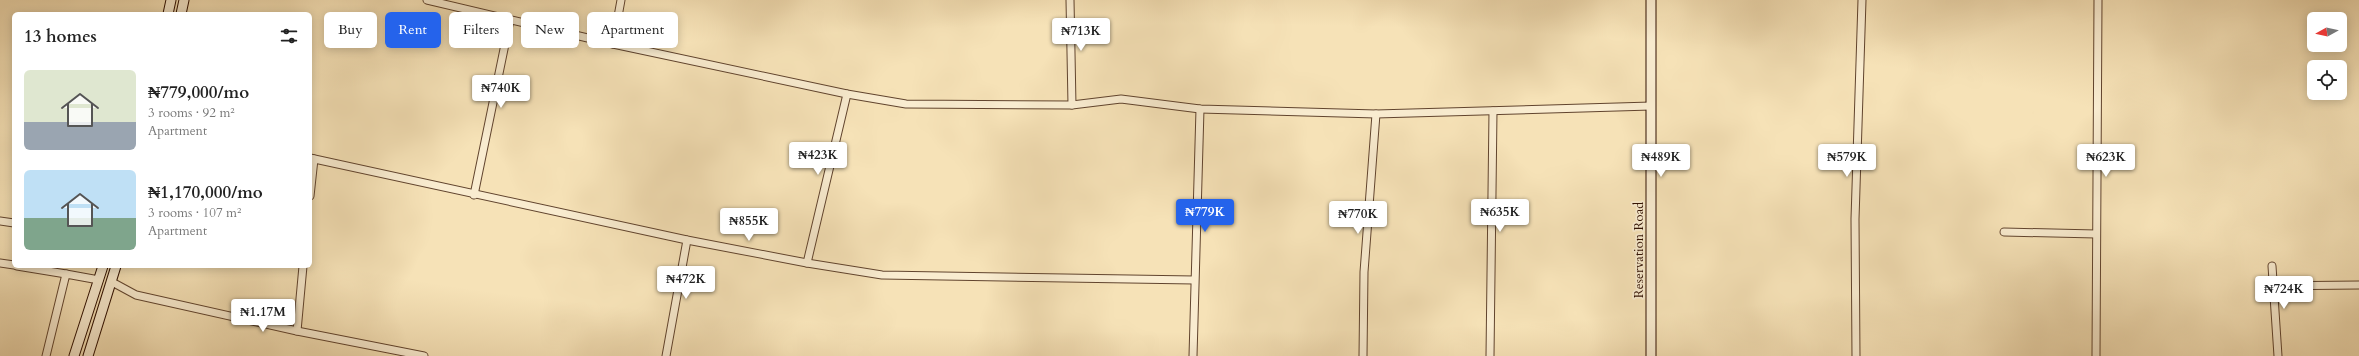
<!DOCTYPE html>
<html lang="en">
<head>
<meta charset="utf-8">
<style>
  body { margin:0; font-family:Cardo,serif; background:#f2f2f2; color:#222; height:100vh; display:flex; flex-direction:column; font-size:15px; white-space:nowrap }
  * { box-sizing:border-box; margin:0 }
  p { font-size:13px; color:#767676 }
  .icon { flex:none; width:22px; height:22px; fill:none; stroke:currentColor; stroke-width:2; stroke-linecap:round; stroke-linejoin:round }
  .map { position:relative; flex:1; overflow:hidden }
  .sheet { position:absolute; left:12px; top:12px; width:300px; height:256px; display:flex; flex-direction:column; background:#fff; border-radius:6px; box-shadow:0 2px 10px #0003 }
  .sheet>* { flex:none }
  .top-card { position:absolute; left:324px; top:12px; width:380px; height:36px; display:flex; gap:8px }
  .needle { width:26px; rotate:262deg }
  .controls { position:absolute; left:2307px; top:12px; display:grid; gap:8px }
  .controls a { display:grid; place-items:center; width:40px; height:40px; border-radius:6px; background:#fff; box-shadow:0 2px 10px #0003; font-size:20px }
  .price { position:absolute; translate:-50% -34px; padding:0 9px; border-radius:4px; background:#fff; color:#222; font-size:13px; line-height:26px; filter:drop-shadow(0 1px 2px #0008) }
  .price::after { content:''; position:absolute; left:50%; top:24px; width:12px; height:9px; margin-left:-6px; background:inherit; clip-path:polygon(0 0,100% 0,50% 100%) }
  .price.active { background:#2563eb; color:#fff }
  ul { padding:0; list-style:none }
  li { display:flex; align-items:center; gap:12px; height:100px; padding:0 12px }
  li span { display:grid; place-items:center; flex:none; width:112px; height:80px; border-radius:6px; color:#555 }
  li>.icon { margin-inline-start:auto }
  span .icon { width:48px; height:48px; fill:#fffc; stroke-width:1 }
  li b { font-size:17px }
  h2 { display:flex; justify-content:space-between; align-items:center; height:48px; padding:0 12px; font-size:17px }
  .tag { padding:0 14px; border-radius:6px; background:#fff; box-shadow:0 2px 10px #0003; font-size:14px; line-height:36px }
  .tag.active { background:#2563eb; color:#fff }
  .map>svg:first-child { display:block }
  .lines { fill:none; stroke-linecap:round; stroke-linejoin:round }
  .street-casing { stroke:#61442e; stroke-width:9 }
  .secondary-casing { stroke:#2f0f00; stroke-width:11 }
  .street { stroke:#f9ecd0; stroke-width:7 }
  .secondary { stroke:#f9ecd0; stroke-width:9 }
  .labels { text-anchor:middle; stroke-width:3.5; stroke-linejoin:round; paint-order:stroke }
  .street-label { font-size:13px; fill:#2f0f00; stroke:#f9ecd0 }
</style>
</head>
<body>
<div class="map">
<svg width="2359" height="356" viewBox="0 0 2359 356">
  <rect width="100%" height="100%" fill="#f6e2b7"/>
  <filter id="stains"><feTurbulence type="fractalNoise" baseFrequency=".005" numOctaves="4"/><feColorMatrix values="0 0 0 0 .2 0 0 0 0 .09 0 0 0 0 .02 0 0 0 .5 -.17"/></filter>
  <radialGradient id="worn" r=".72"><stop offset=".6" stop-color="#630" stop-opacity="0"/><stop offset="1" stop-color="#630" stop-opacity=".3"/></radialGradient>
  <g class="lines">
    <g class="street-casing">
      <g id="street">
        <path d="M427,0L613,44L847,94L906,104L1072,105L1121,99L1200,109L1376,114L1651,106"/>
        <path d="M1070,0L1072,105"/>
        <path d="M613,44L621,0"/>
        <path d="M310,158L687,240L807,263L882,275L1194,280"/>
        <path d="M474,195L510,20"/>
        <path d="M310,196L314,159"/>
        <path d="M0,221L14,223"/>
        <path d="M2004,232L2096,234"/>
        <path d="M0,263L14,265"/>
        <path d="M807,263L847,94"/>
        <path d="M17,266L66,274"/>
        <path d="M2272,266L2278,356"/>
        <path d="M112,282L136,295L297,331L424,356"/>
        <path d="M2272,286L2359,285"/>
        <path d="M297,331L303,266"/>
        <path d="M46,356L66,274L99,280"/>
        <path d="M666,356L687,240"/>
        <path d="M1193,356L1200,109"/>
        <path d="M1363,356L1364,272L1376,114"/>
        <path d="M1490,356L1493,111"/>
        <path d="M1856,356L1855,219L1862,0"/>
        <path d="M2096,356L2098,0"/>
      </g>
    </g>
    <g class="secondary-casing">
      <g id="secondary">
        <path d="M1651,0V356"/>
        <path d="M168,14L171,0"/>
        <path d="M181,14L184,0"/>
        <path d="M74,356L103,266"/>
        <path d="M88,356L116,266"/>
      </g>
    </g>
    <use href="#street" class="street"/>
    <use href="#secondary" class="secondary"/>
  </g>
  <g class="labels">
    <g class="street-label">
      <text transform="translate(1638 250) rotate(-90)" y="5">Reservation Road</text>
    </g>
  </g>
  <rect width="100%" height="100%" filter="url(#stains)"/>
  <rect width="100%" height="100%" fill="url(#worn)"/>
</svg>
<div class="controls">
<a><svg class="needle" viewBox="-14 -14 28 28"><path d="M0-13l5 13h-10z" fill="#e53935"/><path d="M0 13l5-13h-10z" fill="#767676"/></svg></a>
<a><svg class="icon" aria-label="locate" viewBox="0 0 24 24"><circle cx="12" cy="12" r="6"/><path d="M12 2v4M12 18v4M2 12h4M18 12h4"/></svg></a>
</div>
<b class="price" style="left:1081px;top:52px">₦713K</b>
<b class="price" style="left:501px;top:109px">₦740K</b>
<b class="price" style="left:818px;top:176px">₦423K</b>
<b class="price" style="left:1661px;top:178px">₦489K</b>
<b class="price" style="left:1847px;top:178px">₦579K</b>
<b class="price" style="left:2106px;top:178px">₦623K</b>
<b class="price active" style="left:1205px;top:233px">₦779K</b>
<b class="price" style="left:1500px;top:233px">₦635K</b>
<b class="price" style="left:1358px;top:235px">₦770K</b>
<b class="price" style="left:749px;top:242px">₦855K</b>
<b class="price" style="left:686px;top:300px">₦472K</b>
<b class="price" style="left:2284px;top:310px">₦724K</b>
<b class="price" style="left:263px;top:333px">₦1.17M</b>
<div class="top-card">
<a class="tag">Buy</a>
<a class="tag active">Rent</a>
<a class="tag">Filters</a>
<a class="tag">New</a>
<a class="tag">Apartment</a>
</div>
<section class="sheet">
<h2>13 homes<svg class="icon" aria-label="filters" viewBox="0 0 24 24"><path d="M4 7h16M4 17h16"/><circle cx="9" cy="7" r="2"/><circle cx="15" cy="17" r="2"/></svg></h2>
<ul>
<li><span style="background:linear-gradient(#dfe7d0 65%,#9aa5b1 0)"><svg class="icon" aria-label="home" viewBox="0 0 24 24"><path d="M3 11l9-7 9 7M6 9v11h12V9"/></svg></span><div><b>₦779,000/mo</b><p>3 rooms · 92 m²</p><p>Apartment</p></div></li>
<li><span style="background:linear-gradient(#bfe0f5 60%,#7fa58c 0)"><svg class="icon" aria-label="home" viewBox="0 0 24 24"><path d="M3 11l9-7 9 7M6 9v11h12V9"/></svg></span><div><b>₦1,170,000/mo</b><p>3 rooms · 107 m²</p><p>Apartment</p></div></li>
</ul>
</section>
</div>
</body>
</html>
